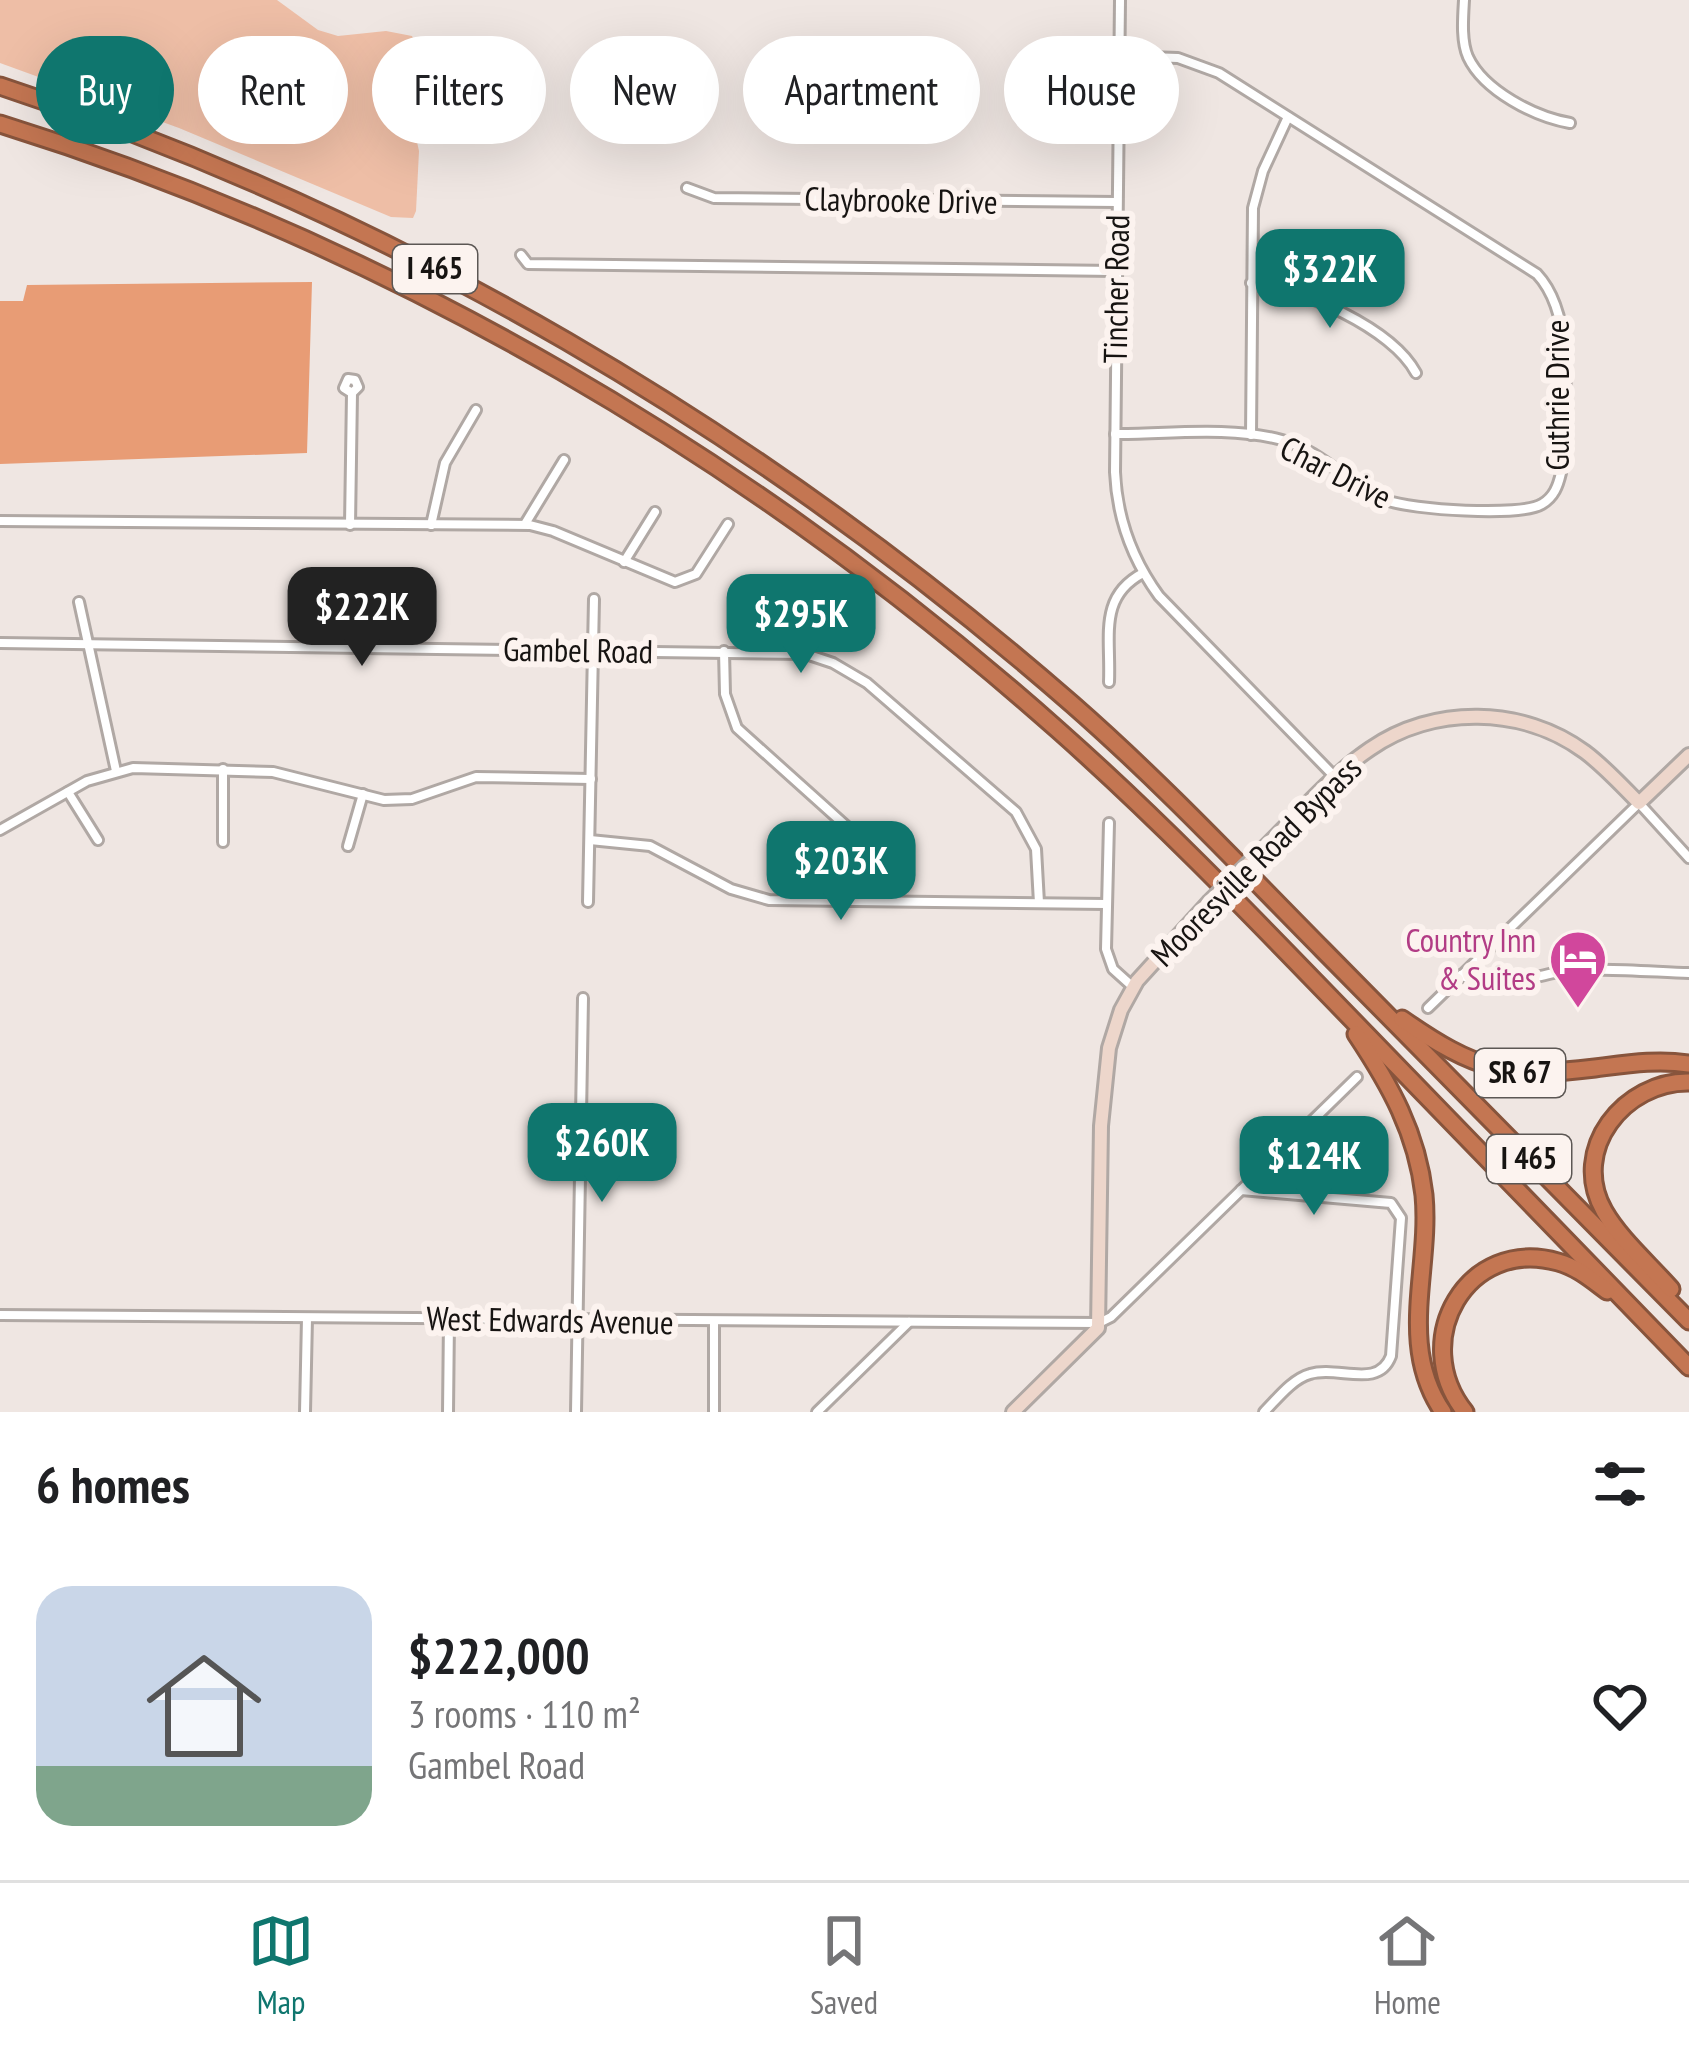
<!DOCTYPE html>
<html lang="en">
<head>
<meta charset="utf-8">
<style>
  body { margin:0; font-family:"PT Sans Narrow",sans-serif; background:#f6f6f6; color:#202124; height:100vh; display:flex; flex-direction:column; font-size:45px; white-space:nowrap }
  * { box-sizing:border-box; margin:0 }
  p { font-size:39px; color:#757577 }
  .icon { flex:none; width:66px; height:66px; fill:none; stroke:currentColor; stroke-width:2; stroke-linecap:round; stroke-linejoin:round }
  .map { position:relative; height:1412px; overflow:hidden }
  .panel { display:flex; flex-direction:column; background:#fff; flex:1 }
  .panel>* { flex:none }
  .hud { position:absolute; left:36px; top:36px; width:1617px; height:108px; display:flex; gap:24px }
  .price { position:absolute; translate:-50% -102px; padding:0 27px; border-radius:24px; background:#0f766e; color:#fff; font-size:39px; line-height:78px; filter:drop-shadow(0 3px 6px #0008) }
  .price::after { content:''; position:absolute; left:50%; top:72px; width:36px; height:27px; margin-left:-18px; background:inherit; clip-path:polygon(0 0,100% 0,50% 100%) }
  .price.current { background:#222; color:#fff }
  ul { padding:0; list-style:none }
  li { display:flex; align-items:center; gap:36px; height:300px; padding:0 36px }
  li+li { border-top:3px solid #e0e0e0 }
  li span { display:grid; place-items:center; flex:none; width:336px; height:240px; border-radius:36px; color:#555 }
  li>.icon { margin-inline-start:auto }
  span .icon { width:144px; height:144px; fill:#fffc; stroke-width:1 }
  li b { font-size:51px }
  h2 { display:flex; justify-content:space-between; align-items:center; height:144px; padding:0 36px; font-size:51px }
  .pill { padding:0 42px; border-radius:54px; background:#fff; box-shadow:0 12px 48px #0002; font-size:42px; line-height:108px }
  .pill.current { background:#0f766e; color:#fff }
  .menu { display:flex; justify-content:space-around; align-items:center; height:168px; border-top:3px solid #e0e0e0; background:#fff; font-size:33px; color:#757577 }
  .menu a { display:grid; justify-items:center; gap:6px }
  .menu .current { color:#0f766e }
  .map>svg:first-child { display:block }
  .green { fill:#eebea6 }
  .forest { fill:#e89c75 }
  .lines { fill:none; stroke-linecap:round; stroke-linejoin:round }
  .street-casing { stroke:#b0a8a4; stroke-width:14 }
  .secondary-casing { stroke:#b0a8a4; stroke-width:18 }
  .highway-casing { stroke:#87543c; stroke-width:21 }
  .street { stroke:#fff; stroke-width:8 }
  .secondary { stroke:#edd6cb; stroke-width:12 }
  .highway { stroke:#c47652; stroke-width:15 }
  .secondary-bridge-casing { stroke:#b0a8a4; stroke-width:18; stroke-linecap:butt }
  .secondary-bridge { stroke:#edd6cb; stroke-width:12 }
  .labels { text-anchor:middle; stroke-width:12; stroke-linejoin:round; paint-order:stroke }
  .shield { fill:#fcf3ef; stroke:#5c5754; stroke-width:3 }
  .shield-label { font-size:30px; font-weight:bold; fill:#171412 }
  .street-label { font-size:33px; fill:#171412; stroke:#fcf3ef }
  .hotel-label { font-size:33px; fill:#b23c85; stroke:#fcf3ef; text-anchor:end }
</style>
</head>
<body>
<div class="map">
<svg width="1689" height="1412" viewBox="0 0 1689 1412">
  <rect width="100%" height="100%" fill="#efe6e2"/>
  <path class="green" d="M0,0H277L318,30L338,36L386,31L412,36L421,55L411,115L419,151L416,211L413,218L391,217L179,128L0,63Z"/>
  <path class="forest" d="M312,282L307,453L0,464V301H23L27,285Z"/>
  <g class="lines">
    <g class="street-casing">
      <g id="street">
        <path d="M1120,0L1115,472C1117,518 1132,559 1159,596L1335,777"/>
        <path d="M1464,0C1463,18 1461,41 1468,57C1484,91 1535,117 1570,123"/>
        <path d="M687,188L714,198L1117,202"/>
        <path d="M521,255L528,264L1116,271"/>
        <path d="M1251,283C1301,288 1392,328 1416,373"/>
        <path d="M1115,434C1168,434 1230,426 1282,440C1322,451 1349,485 1386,500C1411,510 1521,517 1542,504C1554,497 1558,486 1561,473C1563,415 1579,319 1537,274L1219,73L1178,58L1119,56"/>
        <path d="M1251,435L1253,208L1263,171L1288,117"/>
        <path d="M0,521L530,525L553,531L675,582L696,574L728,524"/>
        <path d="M525,524L564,460"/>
        <path d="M350,525L352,393L358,387L355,380L348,379L344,388L352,393"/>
        <path d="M431,525L445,463L476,410"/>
        <path d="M624,562L655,512"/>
        <path d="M79,602L116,771"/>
        <path d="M0,643L806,654L833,663L867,683L1016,812L1036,849L1039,903"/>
        <path d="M724,651L725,694L737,728L855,834L871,867L874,901"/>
        <path d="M1109,682C1111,636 1098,597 1143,573"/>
        <path d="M223,769V842"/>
        <path d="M68,792L98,840"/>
        <path d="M1109,823L1106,949L1113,969L1133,987"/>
        <path d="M0,830L87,781L133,768L273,772L384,800L412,799L476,777L591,779"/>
        <path d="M590,840L650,846L731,889L769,900L1106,904"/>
        <path d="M348,846L363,794"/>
        <path d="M588,902L594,599"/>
        <path d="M1461,975C1489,992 1525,979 1554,973C1590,966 1651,972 1689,973"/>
        <path d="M1428,1008L1639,803L1689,858"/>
        <path d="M1241,1190L1391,1203L1401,1218L1391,1356C1378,1390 1338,1365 1310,1374C1292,1379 1277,1399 1264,1412"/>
        <path d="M0,1315L1099,1323L1111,1317L1357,1077"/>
        <path d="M305,1412L307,1318"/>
        <path d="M448,1412L449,1319"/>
        <path d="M576,1412L583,998"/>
        <path d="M714,1412V1321"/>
        <path d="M817,1412L909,1322"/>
      </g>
    </g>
    <g class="secondary-casing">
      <g id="secondary">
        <path d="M1262,850C1297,816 1330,776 1370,749C1433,705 1523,706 1585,752C1605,767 1622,786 1639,803L1689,755"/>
        <path d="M1013,1412L1098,1328L1101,1126L1109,1048L1121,1010L1137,981L1208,903"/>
      </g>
    </g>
    <g class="highway-casing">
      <g id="highway">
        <path d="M0,86C394,215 759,431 1072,704C1160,781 1240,866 1323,950C1445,1073 1567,1197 1689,1321"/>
        <path d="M0,124C390,245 753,459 1058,730C1154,815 1243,907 1332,999C1451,1122 1570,1245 1689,1367"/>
        <path d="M1402,1019C1475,1070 1507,1079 1595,1068C1627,1064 1657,1059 1689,1064"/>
        <path d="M1356,1034C1390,1085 1417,1133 1424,1195C1431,1269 1397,1345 1443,1412"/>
        <path d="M1671,1289C1649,1264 1620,1239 1604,1211C1569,1149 1625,1081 1689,1082"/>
        <path d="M1465,1412C1408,1341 1467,1236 1558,1262C1577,1267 1592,1280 1607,1291"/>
      </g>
    </g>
    <use href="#street" class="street"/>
    <use href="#secondary" class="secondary"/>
    <use href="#highway" class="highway"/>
    <g class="secondary-bridge-casing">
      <path id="secondary-bridge" d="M1208,903L1262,850"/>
    </g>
    <use href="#secondary-bridge" class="secondary-bridge"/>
  </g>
  <defs>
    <g id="hotel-pin" transform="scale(3)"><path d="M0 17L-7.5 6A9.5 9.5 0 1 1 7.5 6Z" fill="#d1479c" stroke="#fcf3ef"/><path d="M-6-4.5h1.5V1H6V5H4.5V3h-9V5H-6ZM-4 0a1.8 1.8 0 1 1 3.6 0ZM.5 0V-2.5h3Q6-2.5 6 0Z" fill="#fff"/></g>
  </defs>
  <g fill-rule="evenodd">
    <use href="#hotel-pin" x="1578" y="959"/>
  </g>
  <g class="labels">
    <g class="shield">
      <rect x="393" y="245" width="84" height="48" rx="9"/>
      <rect x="1475" y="1049" width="90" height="48" rx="9"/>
      <rect x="1487" y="1135" width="84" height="48" rx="9"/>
    </g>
    <g class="shield-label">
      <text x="435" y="279">I 465</text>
      <text x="1520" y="1083">SR 67</text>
      <text x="1529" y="1169">I 465</text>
    </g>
    <g class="street-label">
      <text transform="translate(901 200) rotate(1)" y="12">Claybrooke Drive</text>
      <text transform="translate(1116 289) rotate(-89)" y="12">Tincher Road</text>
      <text transform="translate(1557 395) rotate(-90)" y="12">Guthrie Drive</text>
      <text transform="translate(1336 472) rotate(27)" y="12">Char Drive</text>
      <text transform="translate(578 650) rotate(1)" y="12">Gambel Road</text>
      <text transform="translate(1256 861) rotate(-45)" y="12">Mooresville Road Bypass</text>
      <text transform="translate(550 1320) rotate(1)" y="12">West Edwards Avenue</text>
    </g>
    <g class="hotel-label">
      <text x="1536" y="952">Country Inn<tspan x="1536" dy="38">&amp; Suites</tspan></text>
    </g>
  </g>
</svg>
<b class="price" style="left:1330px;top:331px">$322K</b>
<b class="price current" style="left:362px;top:669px">$222K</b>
<b class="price" style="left:801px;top:676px">$295K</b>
<b class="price" style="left:841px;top:923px">$203K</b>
<b class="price" style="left:602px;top:1205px">$260K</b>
<b class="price" style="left:1314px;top:1218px">$124K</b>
<div class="hud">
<a class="pill current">Buy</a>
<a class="pill">Rent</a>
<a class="pill">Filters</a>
<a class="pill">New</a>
<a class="pill">Apartment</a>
<a class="pill">House</a>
</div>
</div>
<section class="panel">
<h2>6 homes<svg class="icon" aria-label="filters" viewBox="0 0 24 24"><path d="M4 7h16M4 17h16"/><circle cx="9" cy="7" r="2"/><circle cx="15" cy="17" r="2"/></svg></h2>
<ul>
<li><span style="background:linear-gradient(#c9d6e8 75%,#7fa58c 0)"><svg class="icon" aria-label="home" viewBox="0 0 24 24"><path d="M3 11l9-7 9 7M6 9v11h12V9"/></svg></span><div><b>$222,000</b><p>3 rooms · 110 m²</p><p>Gambel Road</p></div><svg class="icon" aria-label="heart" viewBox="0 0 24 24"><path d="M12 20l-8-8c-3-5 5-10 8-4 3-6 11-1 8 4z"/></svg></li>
</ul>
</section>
<nav class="menu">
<a class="current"><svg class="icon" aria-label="map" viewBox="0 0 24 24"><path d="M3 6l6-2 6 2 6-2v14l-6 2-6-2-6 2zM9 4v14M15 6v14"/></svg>Map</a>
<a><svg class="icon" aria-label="saved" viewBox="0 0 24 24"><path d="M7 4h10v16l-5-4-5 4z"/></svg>Saved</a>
<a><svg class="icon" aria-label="home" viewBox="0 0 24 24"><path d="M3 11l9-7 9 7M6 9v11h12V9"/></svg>Home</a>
</nav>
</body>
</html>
